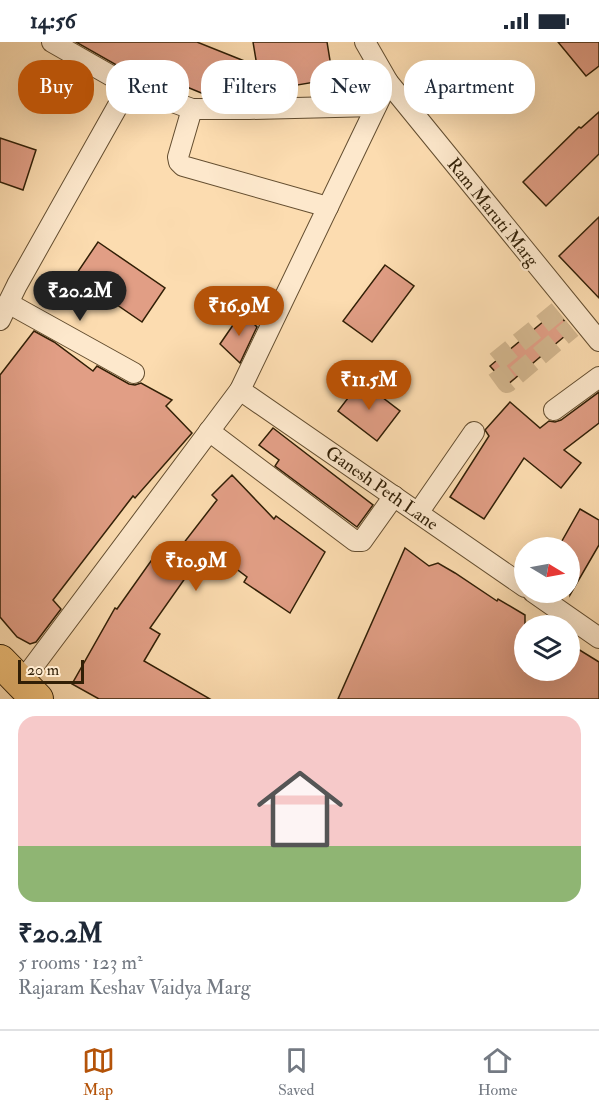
<!DOCTYPE html>
<html lang="en">
<head>
<meta charset="utf-8">
<style>
  body { margin:0; font-family:"IM FELL Double Pica",serif; background:#f6f6f7; color:#1f2937; height:100vh; display:flex; flex-direction:column; font-size:22px; white-space:nowrap }
  * { box-sizing:border-box; margin:0 }
  p { font-size:20px; color:#747a83 }
  .icon { flex:none; width:33px; height:33px; fill:none; stroke:currentColor; stroke-width:2; stroke-linecap:round; stroke-linejoin:round }
  .map { position:relative; height:657px; overflow:hidden }
  .details { display:flex; flex-direction:column; background:#fff; flex:1 }
  .details>* { flex:none }
  .top-card { position:absolute; left:18px; top:18px; width:564px; height:54px; display:flex; gap:12px }
  .needle { width:39px; rotate:100deg }
  .tools { position:absolute; left:514px; top:495px; display:grid; gap:12px }
  .tools a { display:grid; place-items:center; width:66px; height:66px; border-radius:50%; background:#fff; box-shadow:0 6px 24px #0002; font-size:30px }
  .scale { position:absolute; left:18px; bottom:15px; width:66px; box-sizing:border-box; padding-left:6px; border:3px solid #311f06; border-top:0; font-size:16px; line-height:21px; white-space:nowrap; color:#311f06; -webkit-text-stroke:4px #fde8cc; paint-order:stroke }
  .price { position:absolute; translate:-50% -51px; padding:0 14px; border-radius:21px; background:#b45309; color:#fff; font-size:20px; line-height:39px; filter:drop-shadow(0 2px 3px #0008) }
  .price::after { content:''; position:absolute; left:50%; top:36px; width:18px; height:14px; margin-left:-9px; background:inherit; clip-path:polygon(0 0,100% 0,50% 100%) }
  .price.on { background:#222; color:#fff }
  ul { padding:0; list-style:none }
  li { display:grid; align-content:center; gap:12px; height:318px; padding:0 18px }
  li+li { border-top:2px solid #e0e1e3 }
  li span { display:grid; place-items:center; height:186px; border-radius:18px; color:#555 }
  li>.icon { margin-inline-start:auto }
  span .icon { width:108px; height:108px; fill:#fffc; stroke-width:1 }
  li b { font-size:26px }
  .pill { padding:0 21px; border-radius:24px; background:#fff; box-shadow:0 6px 24px #0002; font-size:21px; line-height:54px }
  .pill.on { background:#b45309; color:#fff }
  .status { display:flex; justify-content:space-between; align-items:center; height:42px; padding:0 30px; background:#fff; direction:ltr }
  .status svg { height:16px; fill:currentColor }
  .menu { display:flex; justify-content:space-around; align-items:center; height:84px; border-top:2px solid #e0e1e3; background:#fff; font-size:16px; color:#747a83 }
  .menu a { display:grid; justify-items:center; gap:3px }
  .menu .on { color:#b45309 }
  .map>svg:first-child { display:block }
  .building { fill:#e19e85; stroke:#311f06; stroke-width:1.5 }
  .lines { fill:none; stroke-linecap:round; stroke-linejoin:round }
  .street-tunnel { stroke:#d3b68e; stroke-width:20; stroke-dasharray:20 10; stroke-linecap:butt }
  .street-casing { stroke:#644e30; stroke-width:22 }
  .primary-casing { stroke:#311f06; stroke-width:34 }
  .street { stroke:#fde8cc; stroke-width:20 }
  .primary { stroke:#eebe78; stroke-width:32 }
  .labels { text-anchor:middle; stroke-width:4.5; stroke-linejoin:round; paint-order:stroke }
  .street-label { font-size:18px; fill:#311f06; stroke:#fde8cc }
</style>
</head>
<body>
<div class="status"><b>14:56</b><svg viewBox="0 0 49 12"><path d="M0 12V9h3v3zM5 12V6h3v6zM10 12V3h3v9zM15 12V0h3v12zM26 1h20v11H26zM47 4h2v5h-2z"/></svg></div>
<div class="map">
<svg width="599" height="657" viewBox="0 0 599 657">
  <rect width="100%" height="100%" fill="#fcdcb0"/>
  <filter id="stains"><feTurbulence type="fractalNoise" baseFrequency=".00333" numOctaves="4"/><feColorMatrix values="0 0 0 0 .2 0 0 0 0 .09 0 0 0 0 .02 0 0 0 .5 -.17"/></filter>
  <radialGradient id="worn" r=".72"><stop offset=".6" stop-color="#630" stop-opacity="0"/><stop offset="1" stop-color="#630" stop-opacity=".3"/></radialGradient>
  <g class="building">
    <path d="M76,0H197L257,24L253,0H327L333,37L280,46L278,33L236,40L230,55H211L170,38L167,45L134,33Z"/>
    <path d="M558,0H599V24L586,34Z"/>
    <path d="M599,70V112L546,164L523,140L579,85L581,86Z"/>
    <path d="M0,96L36,108L23,148L0,140Z"/>
    <path d="M599,175V256L559,214Z"/>
    <path d="M98,200L165,246L142,280L75,234Z"/>
    <path d="M385,223L414,244L372,300L343,279Z"/>
    <path d="M556,269L572,288L507,343L490,324Z"/>
    <path d="M242,270L257,285L240,321L220,302Z"/>
    <path d="M34,289L54,300L93,329L97,324L129,342L135,343L141,341L172,358L166,364L192,391L135,456L133,454L53,558L61,567L36,600L30,602L17,595L0,575V333Z"/>
    <path d="M361,339L400,369L377,399L338,369Z"/>
    <path d="M599,350V381L564,408L581,421L561,446L524,416L484,477L450,455L489,394L485,388L510,360L540,386L549,379L555,380L561,378Z"/>
    <path d="M273,386L373,463L357,485L275,424L279,418L259,403Z"/>
    <path d="M232,433L274,477L276,474L325,510L290,571L244,540L247,535L207,505L150,586L160,592L144,619L210,657H99L72,642L115,566L117,567L163,502L176,511L217,458L212,453Z"/>
    <path d="M580,467L599,478V503L570,553V506H558Z"/>
    <path d="M405,506L429,524L438,521L455,531L497,559L498,557L525,573V628H570V602L599,620V657H338Z"/>
  </g>
  <g class="lines">
    <path class="street-tunnel" d="M558,269L493,322L507,341L572,286"/>
    <g class="street-casing">
      <g id="street">
        <path d="M52,0L129,44L192,67H249L376,64"/>
        <path d="M388,40L599,299"/>
        <path d="M192,67L178,115L179,120L183,124L328,165"/>
        <path d="M8,261L134,331"/>
        <path d="M0,278L17,243L129,44"/>
        <path d="M240,348L525,545"/>
        <path d="M554,368L599,335"/>
        <path d="M209,389L355,499H362L394,454"/>
        <path d="M418,471L474,390"/>
        <path d="M533,550L599,596"/>
        <path d="M20,642L240,348L388,40L365,0"/>
      </g>
    </g>
    <g class="primary-casing">
      <path id="primary" d="M0,619L37,657"/>
    </g>
    <use href="#street" class="street"/>
    <use href="#primary" class="primary"/>
  </g>
  <g class="labels">
    <g class="street-label">
      <text transform="translate(493 170) rotate(51)" y="6">Ram Maruti Marg</text>
      <text transform="translate(382 446) rotate(35)" y="6">Ganesh Peth Lane</text>
    </g>
  </g>
  <rect width="100%" height="100%" filter="url(#stains)"/>
  <rect width="100%" height="100%" fill="url(#worn)"/>
</svg>
<div class="tools">
<a><svg class="needle" viewBox="-14 -14 28 28"><path d="M0-13l5 13h-10z" fill="#e53935"/><path d="M0 13l5-13h-10z" fill="#747a83"/></svg></a>
<a><svg class="icon" aria-label="layers" viewBox="0 0 24 24"><path d="M12 4l9 5-9 5-9-5zM3 14l9 5 9-5"/></svg></a>
</div>
<div class="scale">20 m</div>
<b class="price on" style="left:80px;top:280px">₹20.2M</b>
<b class="price" style="left:239px;top:295px">₹16.9M</b>
<b class="price" style="left:369px;top:369px">₹11.5M</b>
<b class="price" style="left:196px;top:550px">₹10.9M</b>
<div class="top-card">
<a class="pill on">Buy</a>
<a class="pill">Rent</a>
<a class="pill">Filters</a>
<a class="pill">New</a>
<a class="pill">Apartment</a>
</div>
</div>
<section class="details">
<ul>
<li><span style="background:linear-gradient(#f6c9c9 70%,#8fb573 0)"><svg class="icon" aria-label="home" viewBox="0 0 24 24"><path d="M3 11l9-7 9 7M6 9v11h12V9"/></svg></span><div><b>₹20.2M</b><p>5 rooms · 123 m²</p><p>Rajaram Keshav Vaidya Marg</p></div></li>
</ul>
</section>
<nav class="menu">
<a class="on"><svg class="icon" aria-label="map" viewBox="0 0 24 24"><path d="M3 6l6-2 6 2 6-2v14l-6 2-6-2-6 2zM9 4v14M15 6v14"/></svg>Map</a>
<a><svg class="icon" aria-label="saved" viewBox="0 0 24 24"><path d="M7 4h10v16l-5-4-5 4z"/></svg>Saved</a>
<a><svg class="icon" aria-label="home" viewBox="0 0 24 24"><path d="M3 11l9-7 9 7M6 9v11h12V9"/></svg>Home</a>
</nav>
</body>
</html>
